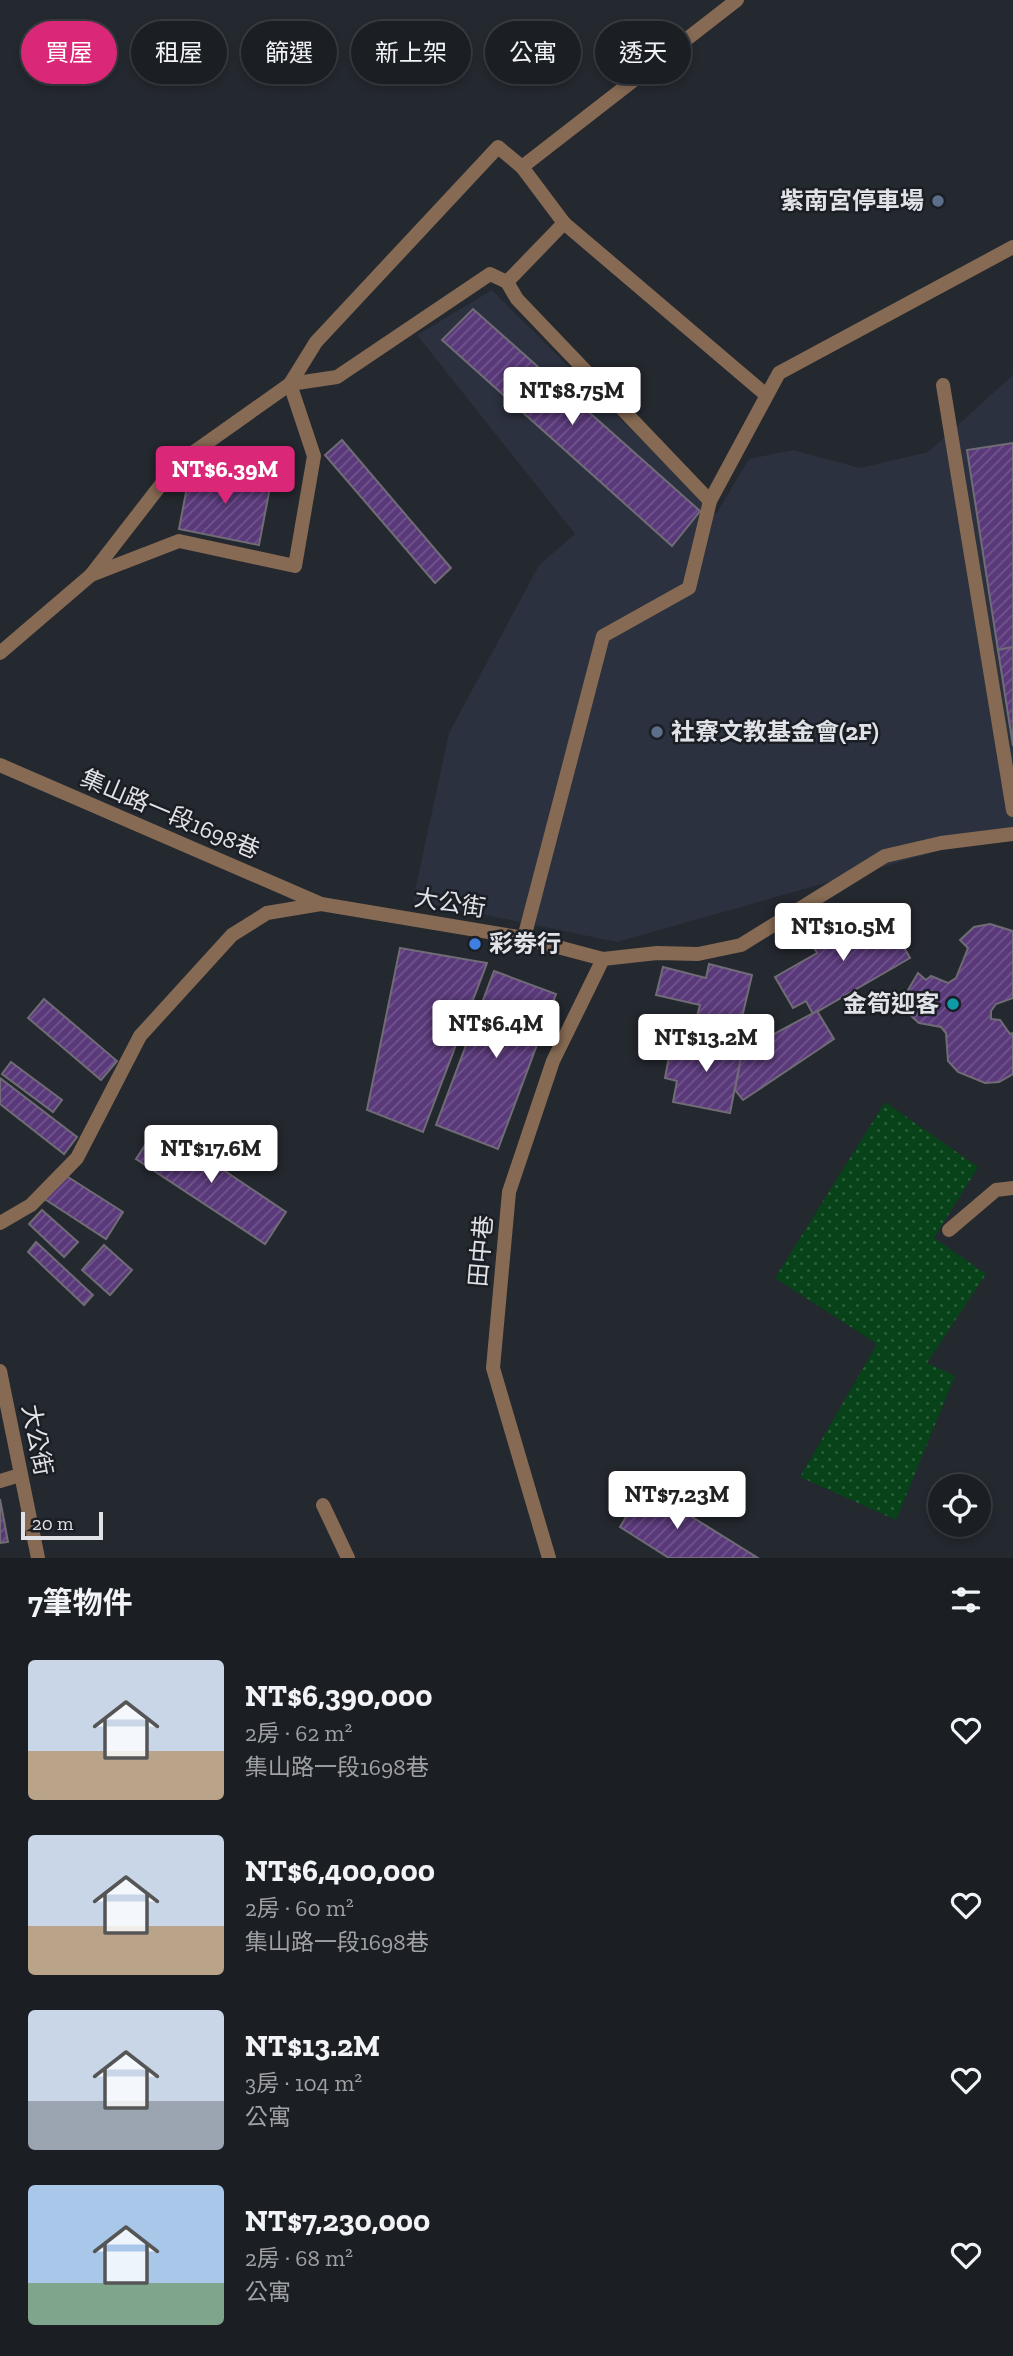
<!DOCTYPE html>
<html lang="zh-TW">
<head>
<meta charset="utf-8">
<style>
  body { margin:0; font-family:"Zilla Slab","Noto Sans TC",serif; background:#282b30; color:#f1f3f6; height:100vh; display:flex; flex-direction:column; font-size:26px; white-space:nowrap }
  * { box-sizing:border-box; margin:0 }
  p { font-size:23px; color:#a0a2a6 }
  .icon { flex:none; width:38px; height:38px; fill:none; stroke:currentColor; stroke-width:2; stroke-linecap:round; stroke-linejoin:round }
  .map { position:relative; height:1558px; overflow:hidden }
  .sheet { display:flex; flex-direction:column; background:#1b1e23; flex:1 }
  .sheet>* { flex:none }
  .hud { position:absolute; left:21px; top:21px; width:971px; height:63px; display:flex; gap:14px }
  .buttons { position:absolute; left:928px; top:1474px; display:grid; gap:14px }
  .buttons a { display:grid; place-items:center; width:63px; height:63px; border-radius:50%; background:#1b1e23; box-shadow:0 4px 10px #0003,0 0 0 2px #393c41; font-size:35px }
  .scale { position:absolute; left:21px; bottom:18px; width:82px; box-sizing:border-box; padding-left:7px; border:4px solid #e0e2e7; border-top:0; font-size:19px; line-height:24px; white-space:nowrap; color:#e0e2e7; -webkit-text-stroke:5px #1b1e25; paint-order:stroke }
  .price { position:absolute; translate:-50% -60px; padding:0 16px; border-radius:7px; background:#fff; color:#222; font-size:23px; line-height:46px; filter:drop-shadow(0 2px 4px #0008) }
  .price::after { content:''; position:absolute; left:50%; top:42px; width:21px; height:16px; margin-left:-10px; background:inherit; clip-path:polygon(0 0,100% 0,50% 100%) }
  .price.selected { background:#db2777; color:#fff }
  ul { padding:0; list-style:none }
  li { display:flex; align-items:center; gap:21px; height:175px; padding:0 28px }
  li span { display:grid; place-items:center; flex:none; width:196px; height:140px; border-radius:7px; color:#555 }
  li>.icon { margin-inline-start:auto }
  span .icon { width:84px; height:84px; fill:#fffc; stroke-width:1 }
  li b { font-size:30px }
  h2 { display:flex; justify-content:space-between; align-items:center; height:84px; padding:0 28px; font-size:30px }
  .pill { padding:0 24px; border-radius:32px; background:#1b1e23; box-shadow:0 4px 10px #0003,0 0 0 2px #393c41; font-size:24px; line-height:63px }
  .pill.selected { background:#db2777; color:#fff }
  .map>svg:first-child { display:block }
  .built { fill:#2b313e }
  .grass { fill:url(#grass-dots) }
  .building { fill:url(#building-hatch); stroke:#706c75; stroke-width:2 }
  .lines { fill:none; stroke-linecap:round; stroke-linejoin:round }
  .service { stroke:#866a53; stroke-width:14 }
  .minor { stroke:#866a53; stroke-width:14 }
  .service-dot { fill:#5c6f8a; stroke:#1b1e25; stroke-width:2.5 }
  .shop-dot { fill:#3f7fe0; stroke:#1b1e25; stroke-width:2.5 }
  .culture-dot { fill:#0f9aa8; stroke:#1b1e25; stroke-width:2.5 }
  .labels { text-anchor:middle; stroke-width:5; stroke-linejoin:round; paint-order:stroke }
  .poi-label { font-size:24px; font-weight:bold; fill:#e0e2e7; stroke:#1b1e25; text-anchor:end }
  .street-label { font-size:24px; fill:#e0e2e7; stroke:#1b1e25 }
</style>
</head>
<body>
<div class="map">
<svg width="1013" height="1558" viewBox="0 0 1013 1558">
  <defs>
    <pattern id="grass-dots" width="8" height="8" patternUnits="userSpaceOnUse" patternTransform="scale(1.75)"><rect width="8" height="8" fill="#074219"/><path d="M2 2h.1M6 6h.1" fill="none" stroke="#2b5d3a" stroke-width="1.8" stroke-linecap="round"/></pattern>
    <pattern id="building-hatch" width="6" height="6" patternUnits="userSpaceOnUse" patternTransform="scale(1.75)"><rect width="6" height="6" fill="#5a397a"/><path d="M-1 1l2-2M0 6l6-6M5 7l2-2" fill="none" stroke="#71558d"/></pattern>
  </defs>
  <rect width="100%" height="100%" fill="#24282f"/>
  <path class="built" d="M492,290L716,514L749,459L793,450L860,468L928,452L1013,375V830L617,942L413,900L449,733L539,565L575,534L417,335Z"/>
  <path class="grass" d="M885,1102L978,1167L934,1238L986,1274L927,1363L955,1376L896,1520L800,1477L877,1344L775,1278Z"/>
  <g class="building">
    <path d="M473,309L700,511L672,546L442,340Z"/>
    <path d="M342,440L451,568L435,583L325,455Z"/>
    <path d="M1013,443V647L998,650L967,450Z"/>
    <path d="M191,466L271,482L259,545L179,529Z"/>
    <path d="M1013,647V746L998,650Z"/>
    <path d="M883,910L910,958L813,1014L806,1001L793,1008L775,977L817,953L810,940L840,922L846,931Z"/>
    <path d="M990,924L1013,931V998L996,1004L991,1011V1019L1000,1020L1010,1034L1013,1033V1074L999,1082L985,1083L958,1072L948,1061L946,1033L941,1027L919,1023L910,1015L907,1003L908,990L918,973L926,980L931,976L948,983L956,978L968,948L960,940L974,927Z"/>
    <path d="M400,948L487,963L423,1132L367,1110Z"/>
    <path d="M709,964L752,975L739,1030L696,1020L700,1005L656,995L663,967L706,978Z"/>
    <path d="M494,971L556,994L498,1149L436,1125Z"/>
    <path d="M44,999L117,1061L101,1080L28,1018Z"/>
    <path d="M817,1011L834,1039L743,1100L735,1090L742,1051Z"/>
    <path d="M686,1036L743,1047L730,1113L673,1102L677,1081L665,1078L669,1056L681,1058Z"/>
    <path d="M11,1062L62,1100L53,1112L2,1074Z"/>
    <path d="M0,1078L77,1137L64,1154L0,1104Z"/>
    <path d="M158,1126L286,1212L265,1244L136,1159Z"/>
    <path d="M57,1170L123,1212L106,1239L40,1196Z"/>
    <path d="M42,1210L78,1242L64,1257L29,1224Z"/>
    <path d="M36,1242L93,1295L84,1305L28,1252Z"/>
    <path d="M104,1245L132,1270L110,1295L82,1270Z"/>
    <path d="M644,1487L758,1558H669L620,1527Z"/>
    <path d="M0,1499L8,1542L0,1543Z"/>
  </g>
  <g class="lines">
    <g class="service">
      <path d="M564,223L765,394"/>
      <path d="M507,282L517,299L710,501"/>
      <path d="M943,385L1013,810"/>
      <path d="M91,575L179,541L295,566L314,456L290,384L316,342L498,147L522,167"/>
      <path d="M524,938L603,636L689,588L710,501L779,373L1013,247"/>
      <path d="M0,1223L31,1205L77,1158L140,1036L232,935L267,913L321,904L524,938L603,959L657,953L698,954L741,945L885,856L941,843L1013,834"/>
      <path d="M949,1230L996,1190L1013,1188"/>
      <path d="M0,1371L38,1558"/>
      <path d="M0,1481L20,1475"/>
      <path d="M323,1505L348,1558"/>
      <path d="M549,1558L493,1368L509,1192L553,1061L603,959"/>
    </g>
    <g class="minor">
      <path d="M0,653L91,575L177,464L290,384L337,377L490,274L507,282L564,223L522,167L737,0"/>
      <path d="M0,765L321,904"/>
    </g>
  </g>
  <g class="service-dot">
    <circle cx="938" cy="201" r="7"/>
    <circle cx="657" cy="732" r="7"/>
  </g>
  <circle class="shop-dot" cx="475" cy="944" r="7"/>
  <circle class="culture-dot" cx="953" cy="1004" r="7"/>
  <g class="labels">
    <g class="poi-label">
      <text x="924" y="209">紫南宮停車場</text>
      <text x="671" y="740" text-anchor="start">社寮文教基金會(2F)</text>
      <text x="489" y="952" text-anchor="start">彩劵行</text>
      <text x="939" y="1012">金筍迎客</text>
    </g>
    <g class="street-label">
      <text transform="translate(170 814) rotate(23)" y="8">集山路一段1698巷</text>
      <text transform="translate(450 903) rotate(9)" y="8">大公街</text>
      <text transform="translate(481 1251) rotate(-85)" y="8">田中巷</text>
      <text transform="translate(37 1440) rotate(79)" y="8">大公街</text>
    </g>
  </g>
</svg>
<div class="buttons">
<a><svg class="icon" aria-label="locate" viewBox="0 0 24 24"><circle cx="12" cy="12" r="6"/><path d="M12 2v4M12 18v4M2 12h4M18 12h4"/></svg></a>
</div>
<div class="scale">20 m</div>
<b class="price" style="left:572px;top:427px">NT$8.75M</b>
<b class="price selected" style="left:225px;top:506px">NT$6.39M</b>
<b class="price" style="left:843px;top:963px">NT$10.5M</b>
<b class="price" style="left:496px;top:1060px">NT$6.4M</b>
<b class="price" style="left:706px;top:1074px">NT$13.2M</b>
<b class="price" style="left:211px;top:1185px">NT$17.6M</b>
<b class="price" style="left:677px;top:1531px">NT$7.23M</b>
<div class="hud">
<a class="pill selected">買屋</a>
<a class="pill">租屋</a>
<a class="pill">篩選</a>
<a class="pill">新上架</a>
<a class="pill">公寓</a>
<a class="pill">透天</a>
</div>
</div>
<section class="sheet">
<h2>7筆物件<svg class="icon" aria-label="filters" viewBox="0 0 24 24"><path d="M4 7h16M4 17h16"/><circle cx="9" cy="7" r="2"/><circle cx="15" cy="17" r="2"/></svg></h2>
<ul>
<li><span style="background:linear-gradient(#c9d6e8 65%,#b9a48a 0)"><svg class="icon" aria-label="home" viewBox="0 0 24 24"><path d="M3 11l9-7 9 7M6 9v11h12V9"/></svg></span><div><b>NT$6,390,000</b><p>2房 · 62 m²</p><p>集山路一段1698巷</p></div><svg class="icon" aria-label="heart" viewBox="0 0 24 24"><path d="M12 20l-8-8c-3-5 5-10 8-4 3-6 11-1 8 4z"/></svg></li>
<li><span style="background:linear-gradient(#c9d6e8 65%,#b9a48a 0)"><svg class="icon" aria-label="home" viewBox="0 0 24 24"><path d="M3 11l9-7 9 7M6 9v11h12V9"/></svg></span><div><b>NT$6,400,000</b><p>2房 · 60 m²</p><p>集山路一段1698巷</p></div><svg class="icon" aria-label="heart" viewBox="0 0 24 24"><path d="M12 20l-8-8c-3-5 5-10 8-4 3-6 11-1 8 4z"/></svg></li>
<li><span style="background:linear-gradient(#c9d6e8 65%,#9aa5b1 0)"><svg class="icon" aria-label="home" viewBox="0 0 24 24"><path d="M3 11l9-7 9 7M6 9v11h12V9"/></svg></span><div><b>NT$13.2M</b><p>3房 · 104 m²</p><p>公寓</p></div><svg class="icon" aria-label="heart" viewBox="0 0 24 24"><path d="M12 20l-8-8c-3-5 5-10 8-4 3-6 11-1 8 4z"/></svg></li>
<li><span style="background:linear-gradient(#a9c7e8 70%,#7fa58c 0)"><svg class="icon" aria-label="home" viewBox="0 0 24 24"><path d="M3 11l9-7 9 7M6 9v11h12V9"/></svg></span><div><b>NT$7,230,000</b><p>2房 · 68 m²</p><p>公寓</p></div><svg class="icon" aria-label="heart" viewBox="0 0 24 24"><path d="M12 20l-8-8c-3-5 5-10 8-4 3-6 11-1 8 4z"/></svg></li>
</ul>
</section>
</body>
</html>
